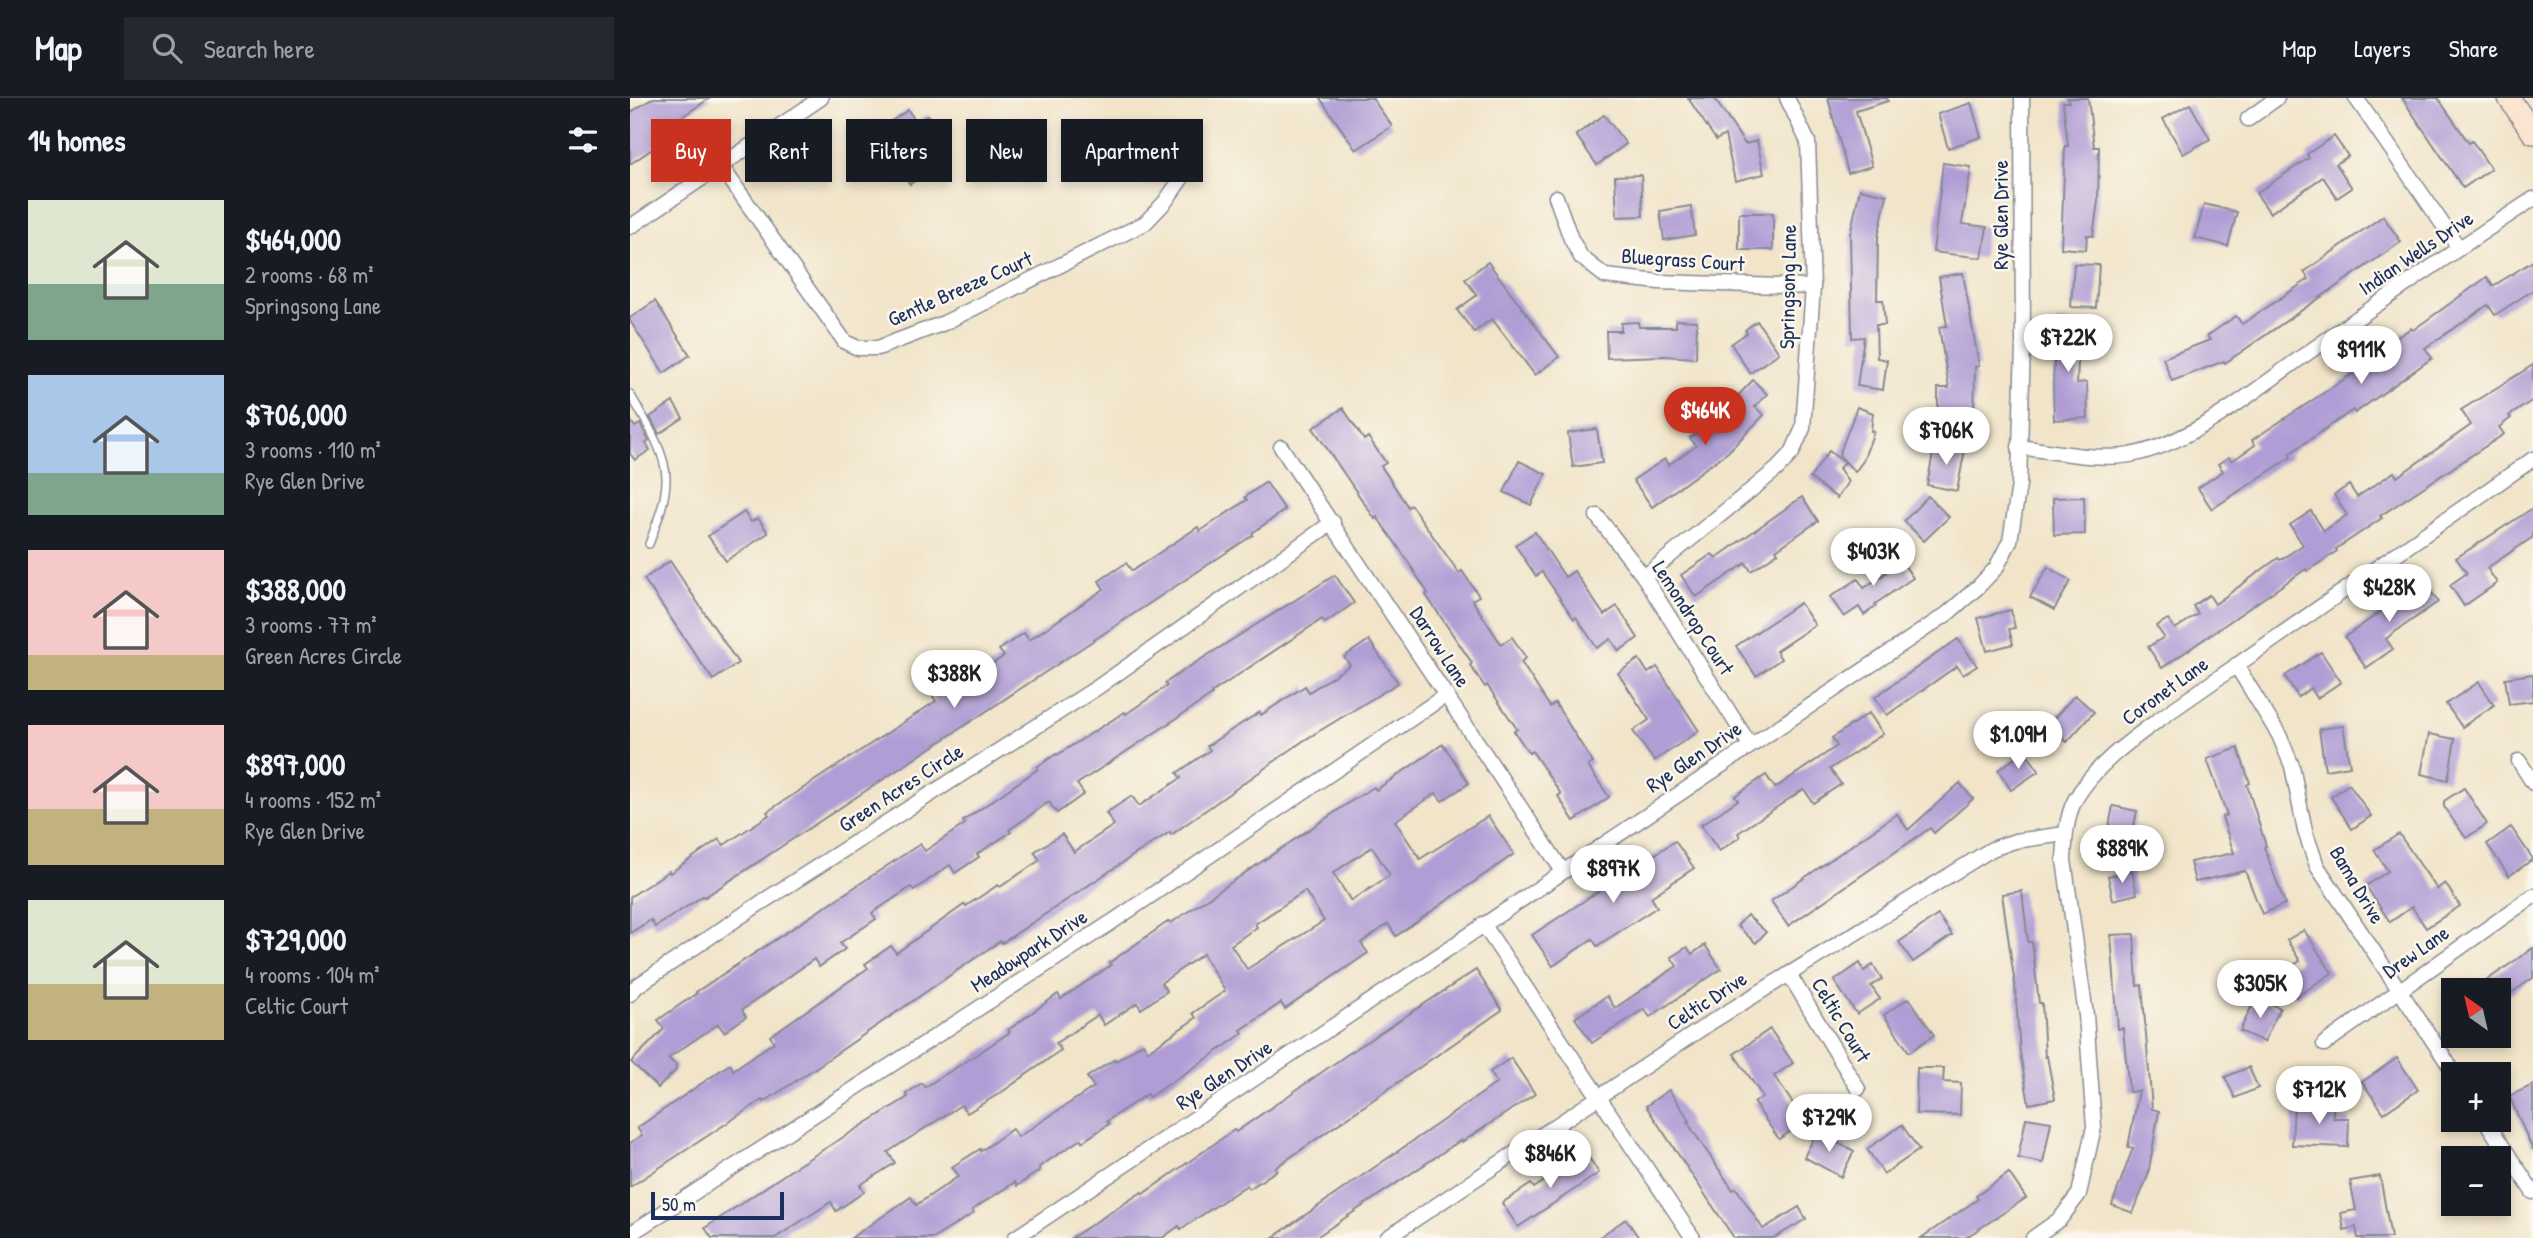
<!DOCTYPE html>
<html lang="en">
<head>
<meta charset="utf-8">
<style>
  body { margin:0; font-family:"Patrick Hand",sans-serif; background:#242831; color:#f1f3f6; height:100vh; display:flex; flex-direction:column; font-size:26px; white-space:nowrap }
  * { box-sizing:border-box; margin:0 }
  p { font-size:23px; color:#9ea1a6 }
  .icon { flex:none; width:38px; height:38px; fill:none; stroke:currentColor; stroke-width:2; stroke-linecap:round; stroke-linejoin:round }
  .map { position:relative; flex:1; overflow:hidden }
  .side { display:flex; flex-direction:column; background:#171b24; width:630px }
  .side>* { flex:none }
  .banner { position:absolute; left:21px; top:21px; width:665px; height:63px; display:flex; gap:14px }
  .needle { width:46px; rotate:326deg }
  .fabs { position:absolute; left:1811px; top:880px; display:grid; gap:14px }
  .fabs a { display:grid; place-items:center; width:70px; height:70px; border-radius:0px; background:#171b24; box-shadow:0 4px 10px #0003; font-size:35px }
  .scale { position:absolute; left:21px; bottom:18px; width:133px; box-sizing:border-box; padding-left:7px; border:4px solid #1b2f5e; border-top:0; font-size:19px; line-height:24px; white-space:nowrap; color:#1b2f5e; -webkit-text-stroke:5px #fbf7ec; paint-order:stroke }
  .price { position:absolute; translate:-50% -60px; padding:0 16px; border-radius:24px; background:#fff; color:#222; font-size:23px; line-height:46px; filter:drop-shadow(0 2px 4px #0008) }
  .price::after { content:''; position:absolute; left:50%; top:42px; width:21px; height:16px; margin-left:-10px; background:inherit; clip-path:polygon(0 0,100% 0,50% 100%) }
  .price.active { background:#c8321e; color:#fff }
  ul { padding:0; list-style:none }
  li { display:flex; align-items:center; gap:21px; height:175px; padding:0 28px }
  li span { display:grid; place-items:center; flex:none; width:196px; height:140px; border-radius:0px; color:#555 }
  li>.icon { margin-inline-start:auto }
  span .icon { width:84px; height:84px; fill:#fffc; stroke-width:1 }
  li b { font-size:30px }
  h2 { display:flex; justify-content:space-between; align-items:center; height:84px; padding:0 28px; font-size:30px }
  .pill { padding:0 24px; border-radius:0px; background:#171b24; box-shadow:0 4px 10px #0003; font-size:24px; line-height:63px }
  .pill.active { background:#c8321e; color:#fff }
  header { display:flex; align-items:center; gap:42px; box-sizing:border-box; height:98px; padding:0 35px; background:#171b24; border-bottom:2px solid #363941 }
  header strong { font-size:33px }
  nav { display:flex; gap:38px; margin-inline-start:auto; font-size:24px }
  .search { width:490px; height:63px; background:#242831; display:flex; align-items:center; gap:18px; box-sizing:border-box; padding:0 24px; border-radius:0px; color:#9ea1a6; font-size:26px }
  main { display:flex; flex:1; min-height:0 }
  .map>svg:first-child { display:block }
  .building { fill:#b09dd5; fill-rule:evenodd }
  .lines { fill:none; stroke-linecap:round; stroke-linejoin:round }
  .lane-casing { stroke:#868a94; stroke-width:10 }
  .street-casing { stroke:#868a94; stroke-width:17 }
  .secondary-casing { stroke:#868a94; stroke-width:24 }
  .lane { stroke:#fff; stroke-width:7 }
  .street { stroke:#fff; stroke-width:14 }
  .secondary { stroke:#fce5d0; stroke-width:21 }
  .labels { text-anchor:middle; stroke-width:5; stroke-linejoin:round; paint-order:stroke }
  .street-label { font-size:21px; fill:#1b2f5e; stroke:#fbf7ec }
</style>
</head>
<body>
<header>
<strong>Map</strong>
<div class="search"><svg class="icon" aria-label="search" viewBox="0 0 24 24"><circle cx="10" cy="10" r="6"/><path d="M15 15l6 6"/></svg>Search here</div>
<nav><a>Map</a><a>Layers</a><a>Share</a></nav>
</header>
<main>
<section class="side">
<h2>14 homes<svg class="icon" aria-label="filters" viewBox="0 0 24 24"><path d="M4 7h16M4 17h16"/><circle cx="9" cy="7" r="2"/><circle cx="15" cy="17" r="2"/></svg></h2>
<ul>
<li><span style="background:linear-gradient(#dfe7d0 60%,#7fa58c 0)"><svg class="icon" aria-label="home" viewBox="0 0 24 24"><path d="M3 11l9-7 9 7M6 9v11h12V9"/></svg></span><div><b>$464,000</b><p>2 rooms · 68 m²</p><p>Springsong Lane</p></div></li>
<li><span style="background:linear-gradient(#a9c7e8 70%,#7fa58c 0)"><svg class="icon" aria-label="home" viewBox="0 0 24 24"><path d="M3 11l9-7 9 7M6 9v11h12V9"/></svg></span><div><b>$706,000</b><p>3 rooms · 110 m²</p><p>Rye Glen Drive</p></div></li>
<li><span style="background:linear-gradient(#f6c9c9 75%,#c2b280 0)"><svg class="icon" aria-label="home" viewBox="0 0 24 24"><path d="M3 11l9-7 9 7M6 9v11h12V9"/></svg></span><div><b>$388,000</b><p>3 rooms · 77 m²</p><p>Green Acres Circle</p></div></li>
<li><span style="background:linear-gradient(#f6c9c9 60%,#c2b280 0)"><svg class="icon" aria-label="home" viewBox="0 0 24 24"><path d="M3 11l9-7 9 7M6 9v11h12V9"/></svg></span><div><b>$897,000</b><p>4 rooms · 152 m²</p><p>Rye Glen Drive</p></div></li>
<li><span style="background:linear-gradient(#dfe7d0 60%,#c2b280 0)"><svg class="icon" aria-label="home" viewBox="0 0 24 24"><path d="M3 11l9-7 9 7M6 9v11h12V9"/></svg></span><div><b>$729,000</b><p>4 rooms · 104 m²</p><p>Celtic Court</p></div></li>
</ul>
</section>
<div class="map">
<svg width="1903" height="1140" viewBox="0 0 1903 1140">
  <rect width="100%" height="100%" fill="#fbf7ec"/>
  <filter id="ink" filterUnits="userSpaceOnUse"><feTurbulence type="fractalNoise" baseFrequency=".0143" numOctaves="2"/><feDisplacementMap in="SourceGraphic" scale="14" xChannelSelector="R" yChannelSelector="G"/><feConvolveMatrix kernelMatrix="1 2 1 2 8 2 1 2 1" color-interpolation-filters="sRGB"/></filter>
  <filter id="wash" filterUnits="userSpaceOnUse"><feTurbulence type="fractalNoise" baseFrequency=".00686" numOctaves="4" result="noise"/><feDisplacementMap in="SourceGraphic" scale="28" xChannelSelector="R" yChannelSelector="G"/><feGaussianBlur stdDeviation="1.57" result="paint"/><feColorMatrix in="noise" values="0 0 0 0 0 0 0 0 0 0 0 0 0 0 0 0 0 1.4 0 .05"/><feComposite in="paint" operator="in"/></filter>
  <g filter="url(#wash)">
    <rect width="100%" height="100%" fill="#f1e4c9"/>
    <g id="blocks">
      <g class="building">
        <path d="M23,0H80L31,33L37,41L0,66V15Z"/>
        <path d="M690,0H742L762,28L726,52Z"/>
        <path d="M1058,0H1084L1115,46L1127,43L1134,76L1105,83L1095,37L1086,42Z"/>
        <path d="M1198,0H1257L1258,3L1226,13L1242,68L1218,75Z"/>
        <path d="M1438,0H1458L1464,49H1469L1468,103L1463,138L1457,137L1456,152L1431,150L1435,48H1438L1433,4H1439Z"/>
        <path d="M1772,0H1808L1839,45L1842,43L1861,71L1833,90Z"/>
        <path d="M1341,5L1351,39L1318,50L1308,16Z"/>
        <path d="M1560,6L1580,41L1553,56L1533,21Z"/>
        <path d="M278,12L286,24L298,17L311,35L281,56L295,76L280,86L245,34Z"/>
        <path d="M974,17L996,46L967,67L946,37Z"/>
        <path d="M1704,38L1718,58L1706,66L1722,90L1707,100L1693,79L1640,115L1626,95L1679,60L1677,56Z"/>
        <path d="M1313,65L1341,69L1332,126L1357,129L1352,160L1303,154Z"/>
        <path d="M1011,77L1013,118L987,119L985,78Z"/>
        <path d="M1230,91L1257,97L1248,139L1247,202H1253L1255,227H1246L1247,260L1257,262L1253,292L1227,288L1234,239L1222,240L1220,136Z"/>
        <path d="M1574,106L1607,114L1598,148L1565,140Z"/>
        <path d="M1061,108L1065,137L1034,142L1030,113Z"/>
        <rect x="1109" y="115" width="34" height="37"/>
        <path d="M1753,118L1771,144L1595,265L1594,263L1542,283L1533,260L1580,242L1577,238L1606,218L1612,226L1679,181L1674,174Z"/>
        <path d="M1903,163V192L1865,217L1858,207L1795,250L1802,260L1725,315L1723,312L1659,356L1661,359L1582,411L1568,390L1593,373L1588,366L1599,359L1602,363L1625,347L1622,342L1756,254L1753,249L1781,230L1783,232L1857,179L1863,188Z"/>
        <path d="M858,164L929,259L905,277L862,221L844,234L827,212L847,197L835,181Z"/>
        <path d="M1444,166L1469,167L1466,210L1441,209Z"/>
        <path d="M1333,175L1349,268L1345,269L1344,324H1308V290H1319L1309,229L1317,228L1309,179Z"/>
        <path d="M25,203L60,257L34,275L0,223V220Z"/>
        <path d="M1046,222L1067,223L1066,260L1033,258L977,260L976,233H991V225L1008,224L1009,229H1046Z"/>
        <path d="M1127,223L1149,255L1120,275L1101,246L1117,235L1115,232Z"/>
        <path d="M1426,223L1450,224L1447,285L1457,284L1458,320L1424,322L1423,286Z"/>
        <path d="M1903,267V302L1879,318L1881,320L1869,329L1874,336L1750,418L1752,420L1706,451L1707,453L1677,473L1676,471L1532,570L1518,549L1534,539L1526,528L1538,521L1545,531L1568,516L1563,508L1579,497L1585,506L1648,460L1650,462L1673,447L1660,427L1681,413L1694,433L1717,417L1704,397L1719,387L1727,399L1764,374L1767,379L1841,327L1831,312Z"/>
        <path d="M1123,282L1137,296L1125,309L1134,317L1098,354L1022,409L1003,382L1035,361L1038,367L1066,348L1060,340L1080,327Z"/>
        <path d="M43,304L53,320L29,336L20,319Z"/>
        <path d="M1227,309L1243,315L1241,333H1244L1233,363L1225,374L1209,357Z"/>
        <path d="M713,310L734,342L738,339L756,365L751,368L778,409L781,407L829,475L832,473L849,498L842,502L871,546L882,539L896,560L891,564L920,609L925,605L963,665L958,668L979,699L944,723L928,698L931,696L902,653L899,655L884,633L887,631L857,587L855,589L840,567L842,565L796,497L798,495L771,453L747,419L745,421L683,330Z"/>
        <path d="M0,322L5,329L10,326L19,343L16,345L20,352L5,362L0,356Z"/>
        <path d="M967,331L972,365L943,369L938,335Z"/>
        <path d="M1305,345L1335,351L1327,393L1297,387Z"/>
        <path d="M1199,353L1215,365L1209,370L1218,384L1207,400L1180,380Z"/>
        <path d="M889,363L916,376L901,407L874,394Z"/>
        <path d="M636,384L655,412L622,435L623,437L75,799L73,798L25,829L21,822L0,835V799L39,773L40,775L89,741L94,747L139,717L137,714L306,603L302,597L327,580L331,587L374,558L369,552L394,535L399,542L474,491L469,483L496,465L502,473L568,429L570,433L617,402L615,399Z"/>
        <path d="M1298,398L1319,419L1294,443L1274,423Z"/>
        <path d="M1172,399L1188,423L1146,452L1148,455L1121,473L1116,465L1066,499L1051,477L1082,456L1086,460Z"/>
        <path d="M1454,399L1455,436L1424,437L1423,400Z"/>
        <path d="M1903,410V439L1857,470L1867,485L1834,508L1820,487L1837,475L1826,460Z"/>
        <path d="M114,414L121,424L128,420L138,435L96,463L78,438Z"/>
        <path d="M905,434L935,479L944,473L974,517L987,508L1008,540L989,553L981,541L967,550L946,519L944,521L912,474L906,478L885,447Z"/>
        <path d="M1266,455L1283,480L1245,506L1246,508L1234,517L1229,509L1214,519L1200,499L1228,481L1234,490L1256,475L1250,466Z"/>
        <path d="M40,463L108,565L83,582L14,481Z"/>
        <path d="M1418,469L1441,483L1424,512L1400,499Z"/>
        <path d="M705,477L724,505L695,525L692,521L581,595L582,597L447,686L454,696L427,715L419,704L379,732L381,734L347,756L349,759L325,775L320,767L284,792L281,789L242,815L246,821L210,845L215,851L189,869L184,861L112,912L116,919L94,934L88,926L38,960L46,967V972L28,990L1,964L34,931L28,922L67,895L66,894L290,746L295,753L335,726L333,723L408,671L407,669L426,656L427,657L495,614L496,616L537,588L535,585L562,567Z"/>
        <path d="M1794,483L1808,504L1762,536L1756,541L1763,551L1736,570L1715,539Z"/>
        <path d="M1170,505L1185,527L1146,553L1151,561L1126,578L1106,548Z"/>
        <path d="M1381,512L1385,530L1379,531L1383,546L1357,553L1348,520Z"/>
        <path d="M1328,541L1347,568L1333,577L1327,568L1257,617L1245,599Z"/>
        <path d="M739,542L768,585L673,643L541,737L540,734L504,757L372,845L370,843L178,975L134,1004L132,1002L0,1089V1045L12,1037L7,1030L100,966L103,972L144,944L140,938L238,870L235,866L261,848L266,855L335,806L336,808L368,787L370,789L410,762L404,754L432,736L444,754L484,727L476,715L502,698L509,708L551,680L547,675L580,652L577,648L603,631L630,614L631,617L675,588L679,594L720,567L714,559Z"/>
        <path d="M1691,554L1711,584L1687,600L1681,590L1668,599L1655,578Z"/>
        <path d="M1009,561L1018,575L1027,569L1069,633L1024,663L1003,633L1019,622L988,575Z"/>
        <path d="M1903,576V603L1879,606L1875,580Z"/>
        <path d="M1849,584L1864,607L1832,629L1816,606Z"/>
        <path d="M1445,597L1464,614L1437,644L1418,627Z"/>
        <path d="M1239,615L1253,636L1200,671L1211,686L1183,705L1174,691L1108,735L1110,739L1089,753L1071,727L1108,702L1105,698L1136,677L1145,690L1207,648L1202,640Z"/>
        <path d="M1713,628L1720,668L1695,672L1689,631Z"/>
        <path d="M1799,636L1825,641L1818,682L1791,676Z"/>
        <path d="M813,646L839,685L812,703L806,695L765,723L790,761L858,718L884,756L766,838L758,826L731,845L738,855L655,911L651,905L611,932L613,935L581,958L519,999L517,996L477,1023L479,1026L452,1044L451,1041L409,1069L410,1072L387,1088L385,1084L342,1112L344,1115L304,1140H221L281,1099L286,1107L329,1078L322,1069L350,1051L351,1053L382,1031L388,1039L464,989L457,979L485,961L486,963L513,945L518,953L566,920L563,915L595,893L573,856L531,885L537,893L511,911L507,905L474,927L468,917L426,945L431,952L372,994L337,1015L331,1007L258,1054L265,1065L230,1087L234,1094L206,1113L201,1104L145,1140H82L75,1130L167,1068L278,999L276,996L292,985L295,989L340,961L380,934L378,932L428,896L431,901L481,867L479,865L539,823L541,825L726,700L744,689L746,692ZM742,749L760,777L721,803L703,775ZM675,793L694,823L617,871L601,847L627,829L625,826Z"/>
        <path d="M1608,650L1620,685L1617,687L1636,748L1634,749L1655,806L1632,816L1615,773L1565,784L1560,764L1604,755L1592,719L1597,717L1577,661Z"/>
        <path d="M1395,653L1409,673L1381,692L1368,672Z"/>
        <path d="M1330,685L1343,701L1304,735L1300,730L1158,828L1141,803L1267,716L1278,732Z"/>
        <path d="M1719,686L1741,718L1722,731L1701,699Z"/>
        <path d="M1834,690L1857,726L1836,740L1814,709V703Z"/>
        <path d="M1483,708L1507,713L1499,753L1475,748Z"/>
        <path d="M1881,729L1903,761L1879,778L1857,746Z"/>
        <path d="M1769,736L1807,791L1815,785L1830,808L1796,830L1782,809L1760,824L1736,788L1758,773L1744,752Z"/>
        <path d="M1045,743L1064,770L1021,799L1027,809L967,848L962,841L923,868L902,837Z"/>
        <path d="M1502,773L1507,796L1483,802L1478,778Z"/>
        <path d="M1392,793L1398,844H1402L1409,905H1412L1415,959L1417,958L1425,1001L1399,1006L1390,955L1385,887L1372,796Z"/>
        <path d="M1117,817L1136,834L1126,845L1107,828Z"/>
        <path d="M1308,817L1322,837L1283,864L1269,844Z"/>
        <path d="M1674,832L1702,875L1666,899L1651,875L1670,863L1657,842Z"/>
        <path d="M1504,836L1507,888L1512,887L1522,1011L1529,1013L1518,1077L1503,1115L1482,1107L1503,1050L1498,1049L1509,993L1499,994L1493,930L1488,931L1481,837Z"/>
        <path d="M1075,847L1091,871L1020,919L1014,911L962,945L945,920L977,898L985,910L1047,868L1041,859L1057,849L1062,856Z"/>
        <path d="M1903,850V880L1878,897L1875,892H1843Z"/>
        <path d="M1230,865L1234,873L1243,867L1252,881L1241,888L1250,901L1227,916L1204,883Z"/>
        <path d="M1622,871L1634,882L1624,893L1612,882Z"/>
        <path d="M846,872L872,912L645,1070L647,1072L619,1091L617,1087L551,1131L549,1128L532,1140H441L512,1094L513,1096L604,1032L606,1034L715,958Z"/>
        <path d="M1626,899L1650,910L1634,944L1610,933Z"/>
        <path d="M1279,900L1304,937L1279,954L1254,917Z"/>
        <path d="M1140,931L1163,965L1144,978L1175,1023L1149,1041L1124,1005L1133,999L1104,956Z"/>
        <path d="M881,960L905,996L832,1044L831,1042L685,1140H642L867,985L860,974Z"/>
        <path d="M1767,960L1788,992L1754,1015L1732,984Z"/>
        <path d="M1619,969L1628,990L1605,1000L1595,979Z"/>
        <path d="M1287,970H1314L1313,984L1331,985L1330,1017L1286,1016Z"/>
        <path d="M1903,987V1052L1879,998Z"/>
        <path d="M1039,992L1060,1023L1057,1024L1103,1092L1106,1090L1133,1131L1169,1109L1176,1121L1144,1140H1104L1016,1008Z"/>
        <path d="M1664,1004L1703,1006V1020H1719L1718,1049L1662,1047Z"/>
        <path d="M1396,1020L1421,1024L1413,1065L1388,1060Z"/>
        <path d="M1272,1027L1289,1052L1254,1076L1237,1051Z"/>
        <path d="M1187,1034L1224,1053L1211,1079L1174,1059Z"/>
        <path d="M956,1055L969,1075L888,1129L872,1105L901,1086L904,1090Z"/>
        <path d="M1379,1075L1396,1100L1335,1140H1291L1348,1101L1346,1098Z"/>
        <path d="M1750,1078L1761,1140H1728L1726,1129L1714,1132L1711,1115L1726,1112L1720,1083Z"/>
        <path d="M996,1121L1009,1140H968Z"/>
      </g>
    </g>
  </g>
  <g filter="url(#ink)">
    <use href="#blocks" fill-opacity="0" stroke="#868a94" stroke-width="2"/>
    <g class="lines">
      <g class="lane-casing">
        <path id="lane" d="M0,296C13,319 37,355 36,382C36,403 26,427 19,446"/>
      </g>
      <g class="street-casing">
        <g id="street">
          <path d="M1726,0L1829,150"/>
          <path d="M1618,21L1647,0"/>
          <path d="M91,68L215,244L228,250H248L314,225L515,125L535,104L558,71"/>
          <path d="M926,99L941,141L951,159L975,178L1029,184L1183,189"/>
          <path d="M0,129L191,0"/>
          <path d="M651,349L932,772"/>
          <path d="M1389,349C1423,353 1467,363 1500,357C1564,345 1627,290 1679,254C1753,202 1827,151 1903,101"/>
          <path d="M967,418L1014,479L1120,647"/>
          <path d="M1014,479L1147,371L1162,355L1173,330L1183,189L1178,44L1157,0"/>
          <path d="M1606,567L1649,637L1662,668L1675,733L1687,768L1825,976"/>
          <path d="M1889,663L1903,685"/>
          <path d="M853,826L1063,1140"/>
          <path d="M1159,876L1228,991"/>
          <path d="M0,896L7,888L129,806L468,589L703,424"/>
          <path d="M1694,946L1903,798"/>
          <path d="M1855,1022L1903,1094"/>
          <path d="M0,1136L482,824L816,597"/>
          <path d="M385,1140C697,934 1006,724 1317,516L1348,489L1366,470L1380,443L1389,387L1393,245L1392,0"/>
          <path d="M757,1140L1083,923L1362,751L1385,743L1435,736"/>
          <path d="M1403,1140L1430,1121L1449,1096L1464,1029L1456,917L1434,762C1435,742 1436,719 1445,702C1465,666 1505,639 1538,615L1903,361"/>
        </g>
      </g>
      <g class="secondary-casing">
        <path id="secondary" d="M1879,0L1903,35"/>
      </g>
      <use href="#lane" class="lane"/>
      <use href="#street" class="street"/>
      <use href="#secondary" class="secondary"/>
    </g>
  </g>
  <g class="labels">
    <g class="street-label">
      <text transform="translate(1371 117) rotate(-90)" y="7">Rye Glen Drive</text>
      <text transform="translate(1786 155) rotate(-34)" y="7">Indian Wells Drive</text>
      <text transform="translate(1053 162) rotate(4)" y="7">Bluegrass Court</text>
      <text transform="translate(1158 189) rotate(-89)" y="7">Springsong Lane</text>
      <text transform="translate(330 191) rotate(-24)" y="7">Gentle Breeze Court</text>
      <text transform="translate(1063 520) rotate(57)" y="7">Lemondrop Court</text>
      <text transform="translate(810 549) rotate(57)" y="7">Darrow Lane</text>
      <text transform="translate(1535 593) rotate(-36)" y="7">Coronet Lane</text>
      <text transform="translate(1064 659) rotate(-34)" y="7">Rye Glen Drive</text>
      <text transform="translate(271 690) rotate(-33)" y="7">Green Acres Circle</text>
      <text transform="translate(1727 787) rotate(59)" y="7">Bama Drive</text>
      <text transform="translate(399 853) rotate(-33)" y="7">Meadowpark Drive</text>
      <text transform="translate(1786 854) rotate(-35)" y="7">Drew Lane</text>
      <text transform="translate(1077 903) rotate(-33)" y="7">Celtic Drive</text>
      <text transform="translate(1211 922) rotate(59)" y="7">Celtic Court</text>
      <text transform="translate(594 977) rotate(-33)" y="7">Rye Glen Drive</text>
    </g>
  </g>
</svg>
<div class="fabs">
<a><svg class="needle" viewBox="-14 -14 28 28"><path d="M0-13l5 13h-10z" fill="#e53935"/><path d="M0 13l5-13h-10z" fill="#9ea1a6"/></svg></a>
<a>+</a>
<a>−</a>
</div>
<div class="scale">50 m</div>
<b class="price" style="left:1438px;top:276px">$722K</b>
<b class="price" style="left:1731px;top:288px">$911K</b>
<b class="price active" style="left:1075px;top:349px">$464K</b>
<b class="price" style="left:1316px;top:369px">$706K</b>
<b class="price" style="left:1243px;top:490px">$403K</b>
<b class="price" style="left:1759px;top:526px">$428K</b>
<b class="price" style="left:324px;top:612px">$388K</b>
<b class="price" style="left:1388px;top:673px">$1.09M</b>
<b class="price" style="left:1492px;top:787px">$889K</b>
<b class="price" style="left:983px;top:807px">$897K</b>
<b class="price" style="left:1630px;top:922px">$305K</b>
<b class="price" style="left:1689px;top:1028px">$712K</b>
<b class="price" style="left:1199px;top:1056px">$729K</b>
<b class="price" style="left:920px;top:1092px">$846K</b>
<div class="banner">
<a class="pill active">Buy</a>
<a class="pill">Rent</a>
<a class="pill">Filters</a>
<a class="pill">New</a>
<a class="pill">Apartment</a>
</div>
</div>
</main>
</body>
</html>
